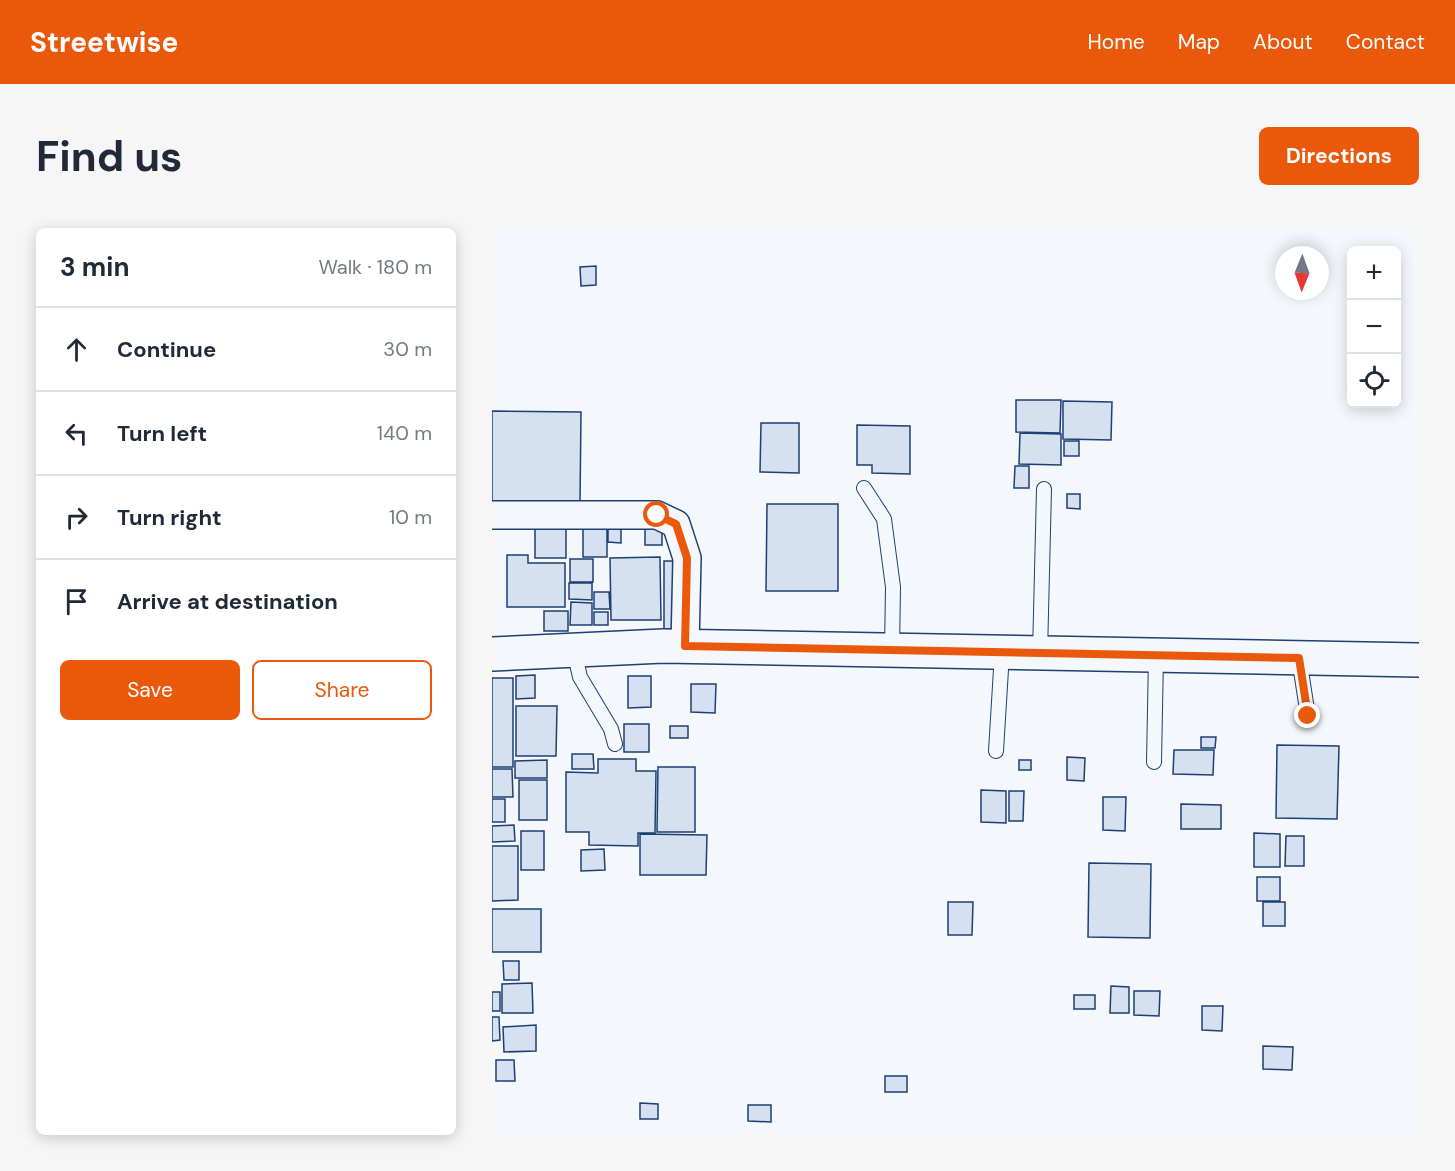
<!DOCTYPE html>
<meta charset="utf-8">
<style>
:root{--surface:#fff;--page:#f6f6f7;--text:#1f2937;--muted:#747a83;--line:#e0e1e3;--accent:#ea580c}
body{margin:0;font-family:"DM Sans",sans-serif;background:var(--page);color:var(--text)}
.controls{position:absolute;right:18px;top:18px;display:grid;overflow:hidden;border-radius:9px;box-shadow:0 3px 15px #0003}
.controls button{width:54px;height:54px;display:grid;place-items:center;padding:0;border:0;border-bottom:2px solid var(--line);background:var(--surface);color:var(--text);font:30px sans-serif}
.compass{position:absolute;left:783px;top:18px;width:54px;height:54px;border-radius:50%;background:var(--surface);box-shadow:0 3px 15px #0003;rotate:181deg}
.stop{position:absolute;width:18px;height:18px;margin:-14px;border:4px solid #ea580c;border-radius:50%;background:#fff}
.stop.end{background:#ea580c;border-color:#fff;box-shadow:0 2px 6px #0008}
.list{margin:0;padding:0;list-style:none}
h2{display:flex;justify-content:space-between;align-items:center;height:78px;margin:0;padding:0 24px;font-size:26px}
h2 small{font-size:20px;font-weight:400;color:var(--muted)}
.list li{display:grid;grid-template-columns:39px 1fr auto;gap:18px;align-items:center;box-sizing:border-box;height:84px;padding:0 24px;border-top:2px solid var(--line)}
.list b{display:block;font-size:22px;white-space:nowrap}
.list em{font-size:20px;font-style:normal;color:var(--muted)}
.actions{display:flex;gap:12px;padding:18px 24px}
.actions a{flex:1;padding:14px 0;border:2px solid var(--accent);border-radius:9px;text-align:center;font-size:21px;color:var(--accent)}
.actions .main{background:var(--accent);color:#fff}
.icon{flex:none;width:33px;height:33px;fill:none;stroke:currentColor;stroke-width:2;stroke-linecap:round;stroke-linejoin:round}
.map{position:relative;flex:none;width:927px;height:907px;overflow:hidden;border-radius:9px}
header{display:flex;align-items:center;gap:36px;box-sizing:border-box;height:84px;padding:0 30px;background:var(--accent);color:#fff}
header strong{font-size:28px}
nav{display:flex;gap:33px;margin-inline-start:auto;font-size:21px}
.intro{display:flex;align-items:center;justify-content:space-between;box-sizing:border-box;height:144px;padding:0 36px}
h1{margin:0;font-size:42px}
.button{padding:15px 27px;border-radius:9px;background:var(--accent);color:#fff;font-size:21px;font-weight:700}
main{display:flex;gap:36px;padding:0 36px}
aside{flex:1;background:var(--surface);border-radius:9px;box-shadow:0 3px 15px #0003}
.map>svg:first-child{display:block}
</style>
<header>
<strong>Streetwise</strong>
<nav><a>Home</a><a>Map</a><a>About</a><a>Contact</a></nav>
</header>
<div class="intro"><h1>Find us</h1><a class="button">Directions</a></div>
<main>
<aside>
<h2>3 min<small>Walk · 180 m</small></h2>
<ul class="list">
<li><svg class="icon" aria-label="ahead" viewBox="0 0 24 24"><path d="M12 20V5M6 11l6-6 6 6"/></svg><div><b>Continue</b></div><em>30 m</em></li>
<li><svg class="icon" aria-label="left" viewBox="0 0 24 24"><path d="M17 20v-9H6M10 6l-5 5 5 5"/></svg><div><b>Turn left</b></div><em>140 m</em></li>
<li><svg class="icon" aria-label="right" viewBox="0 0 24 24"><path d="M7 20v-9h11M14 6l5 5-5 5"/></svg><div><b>Turn right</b></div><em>10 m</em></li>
<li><svg class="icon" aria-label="arrive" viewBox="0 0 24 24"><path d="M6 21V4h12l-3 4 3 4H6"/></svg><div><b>Arrive at destination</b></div></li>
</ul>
<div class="actions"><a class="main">Save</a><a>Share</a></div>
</aside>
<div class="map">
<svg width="927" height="907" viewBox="0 0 927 907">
<rect width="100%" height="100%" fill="#f4f7fb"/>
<!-- building -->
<path fill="#d5e0f0" stroke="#1d3f73" stroke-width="1.5" d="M 104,38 L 104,57 L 89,58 L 88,39 Z
M 524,172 L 569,172 L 568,205 L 524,204 Z
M 571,173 L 620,174 L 619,212 L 571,211 Z
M 0,183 L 89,184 L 88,276 L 0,275 Z
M 269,195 L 307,195 L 307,245 L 268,244 Z
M 365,197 L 418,198 L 418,246 L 380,245 L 380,237 L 365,237 Z
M 528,205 L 569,206 L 569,237 L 527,236 Z
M 572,213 L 587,213 L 587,228 L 572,228 Z
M 523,238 L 537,238 L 537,260 L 522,260 Z
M 575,266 L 588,266 L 588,281 L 575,280 Z
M 275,276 L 346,276 L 346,363 L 274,363 Z
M 153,296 L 170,296 L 170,317 L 153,317 Z
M 43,297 L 74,297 L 74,330 L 43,330 Z
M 91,297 L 115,298 L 115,329 L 91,329 Z
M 116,297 L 129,297 L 129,315 L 116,314 Z
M 15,327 L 36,327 L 36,335 L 73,335 L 73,379 L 15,379 Z
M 168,329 L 169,392 L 119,392 L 118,330 Z
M 78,331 L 101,331 L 101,354 L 78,354 Z
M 172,333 L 190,333 L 190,401 L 172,401 Z
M 77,355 L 100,355 L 100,372 L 77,371 Z
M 102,364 L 117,364 L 118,381 L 102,381 Z
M 79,374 L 100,375 L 100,397 L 78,397 Z
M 52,383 L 76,383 L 76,403 L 52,403 Z
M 102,384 L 116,384 L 116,397 L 102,397 Z
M 43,447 L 43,470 L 24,471 L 24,448 Z
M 136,448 L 159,448 L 159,479 L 136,480 Z
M 0,450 L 21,450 L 21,539 L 0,539 Z
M 199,456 L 224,456 L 223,485 L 199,484 Z
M 24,478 L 65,478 L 64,528 L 24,528 Z
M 132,496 L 157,496 L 157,524 L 132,524 Z
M 178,498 L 196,498 L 196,510 L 178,510 Z
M 709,509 L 724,509 L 723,520 L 709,520 Z
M 785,517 L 847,518 L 845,591 L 784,590 Z
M 682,522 L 722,522 L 721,547 L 681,546 Z
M 80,526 L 101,526 L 102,541 L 80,541 Z
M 575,529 L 593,530 L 592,553 L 575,552 Z
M 106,531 L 144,531 L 144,543 L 164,543 L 163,605 L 146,605 L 146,618 L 97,617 L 97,604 L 74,604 L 74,544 L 106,545 Z
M 55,532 L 55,550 L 23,550 L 23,533 Z
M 527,532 L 539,532 L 539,542 L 527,542 Z
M 166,539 L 203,539 L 203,604 L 165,604 Z
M 0,541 L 20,541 L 21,569 L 0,569 Z
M 27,552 L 55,552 L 55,592 L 27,592 Z
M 489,562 L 514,563 L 514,595 L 489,594 Z
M 517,563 L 532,563 L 531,593 L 517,593 Z
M 611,569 L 634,569 L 633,603 L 611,602 Z
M 0,571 L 13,571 L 13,594 L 0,594 Z
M 689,576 L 729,577 L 729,601 L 689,601 Z
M 22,597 L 23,613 L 0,614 L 0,598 Z
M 29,603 L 52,603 L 52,642 L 29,642 Z
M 762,605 L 788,606 L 788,639 L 762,639 Z
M 148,606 L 215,607 L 214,647 L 148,647 Z
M 794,608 L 812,608 L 812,638 L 793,638 Z
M 0,618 L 26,618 L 26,672 L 0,673 Z
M 112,621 L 113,642 L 89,643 L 89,622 Z
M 597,635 L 659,636 L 658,710 L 596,709 Z
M 765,649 L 788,649 L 788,673 L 765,673 Z
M 456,674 L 481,674 L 480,707 L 456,707 Z
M 771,674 L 793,674 L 793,698 L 771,698 Z
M 0,681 L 49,681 L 49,724 L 0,724 Z
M 11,733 L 27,733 L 27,752 L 12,752 Z
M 40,755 L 41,785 L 10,785 L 10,756 Z
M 619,758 L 637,759 L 637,785 L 618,785 Z
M 642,763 L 668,763 L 667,788 L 642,787 Z
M 0,764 L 8,764 L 8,783 L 0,783 Z
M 582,767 L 603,767 L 603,781 L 582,781 Z
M 710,778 L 731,778 L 730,803 L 710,802 Z
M 0,789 L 7,789 L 8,812 L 0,813 Z
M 44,797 L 44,823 L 12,824 L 11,799 Z
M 771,818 L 801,819 L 800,842 L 771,841 Z
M 4,832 L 22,832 L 23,853 L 4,853 Z
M 393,848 L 415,848 L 415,864 L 393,864 Z
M 148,875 L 166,876 L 166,891 L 148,891 Z
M 256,877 L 279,877 L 279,894 L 256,893 Z"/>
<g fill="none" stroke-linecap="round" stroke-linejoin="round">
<!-- service casing -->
<g stroke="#1d3f73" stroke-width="16">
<path id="service" d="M 372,260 L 392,291 L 401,359 L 400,422
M 82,423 L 88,449 L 119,501 L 123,516
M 548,426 L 552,261
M 807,430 L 816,488
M 504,523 L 510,425
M 662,534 L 664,428"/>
</g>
<!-- minor casing -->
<g stroke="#1d3f73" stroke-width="30">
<path id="minor" d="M 0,287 L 165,287 L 184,296 L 195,330 L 193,418"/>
</g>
<!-- tertiary casing -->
<g stroke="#1d3f73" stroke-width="36">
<path id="tertiary" d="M 0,426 L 171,418 L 927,432"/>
</g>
<!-- service -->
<use href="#service" stroke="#f4f7fb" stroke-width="14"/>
<!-- minor -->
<use href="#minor" stroke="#f4f7fb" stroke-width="27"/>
<!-- tertiary -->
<use href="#tertiary" stroke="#f4f7fb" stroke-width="33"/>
</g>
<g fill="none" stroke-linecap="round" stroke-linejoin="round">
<!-- route -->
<path stroke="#ea580c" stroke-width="8" d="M 165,287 L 184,296 L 195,330 L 193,418 L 807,430 L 816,488"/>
</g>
</svg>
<div class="controls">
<button>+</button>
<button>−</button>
<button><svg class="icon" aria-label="locate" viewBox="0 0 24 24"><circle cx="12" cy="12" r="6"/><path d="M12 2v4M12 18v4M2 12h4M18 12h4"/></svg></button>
</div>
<svg class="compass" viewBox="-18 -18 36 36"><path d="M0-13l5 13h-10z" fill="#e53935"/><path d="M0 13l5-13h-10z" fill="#747a83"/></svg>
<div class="stop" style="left:165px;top:287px"></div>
<div class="stop end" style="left:816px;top:488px"></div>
</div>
</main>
